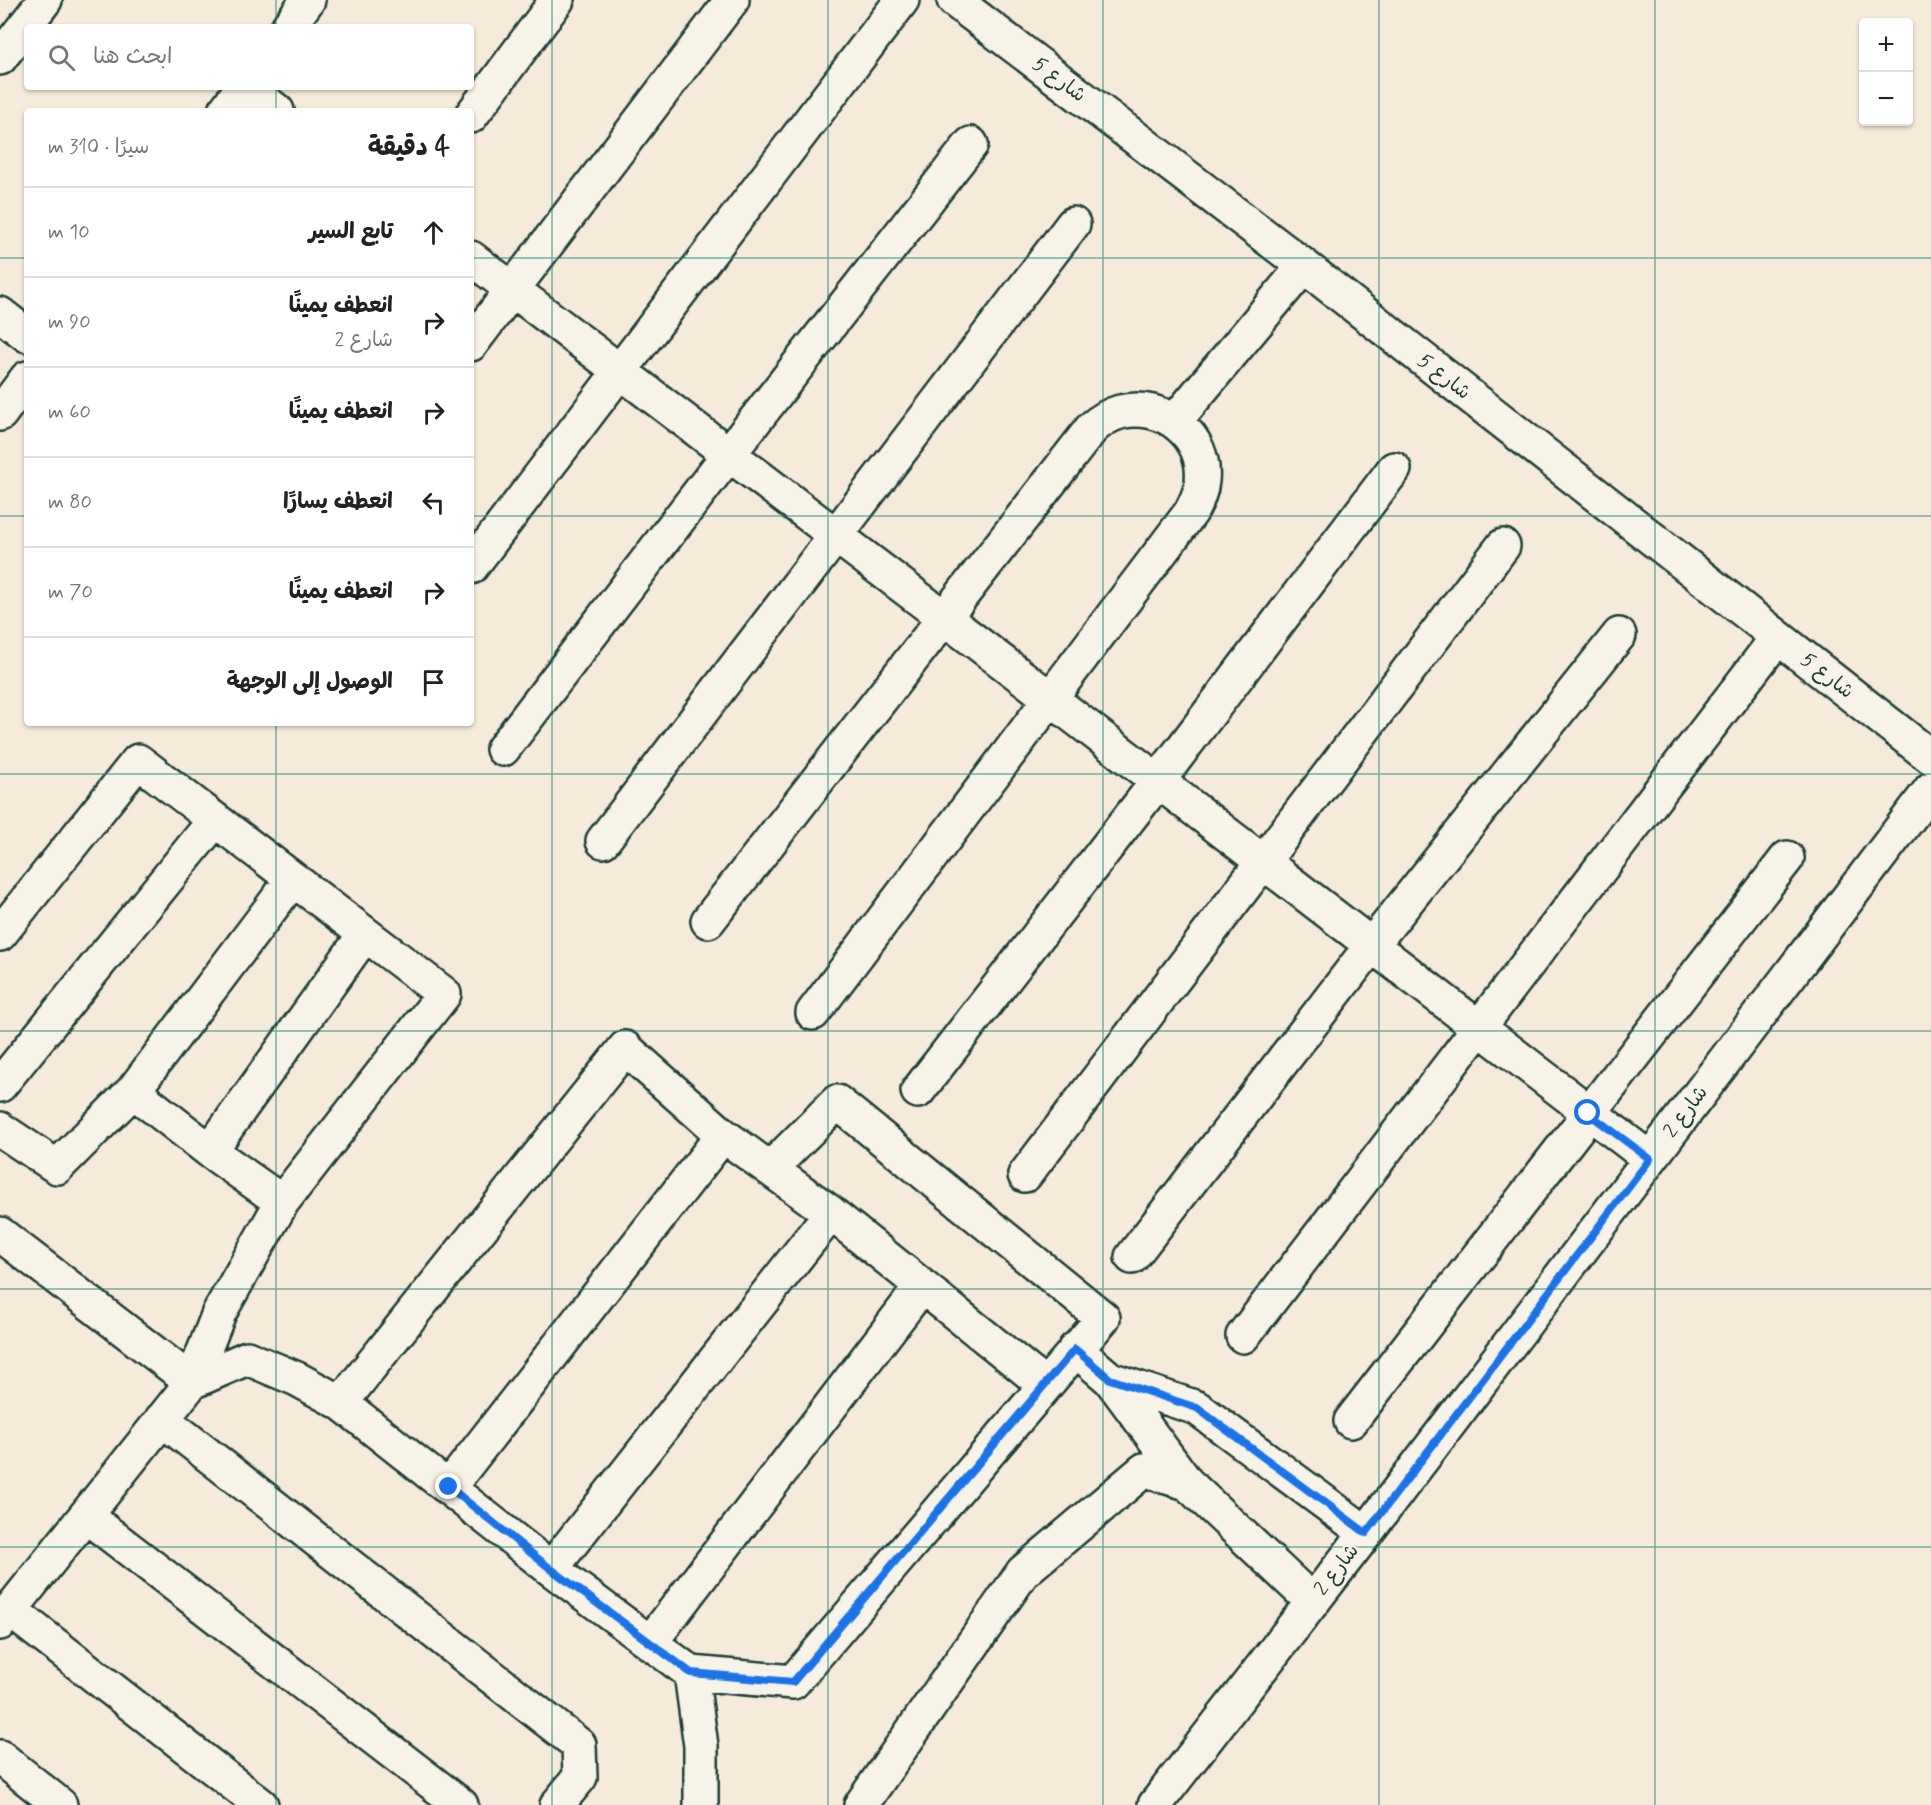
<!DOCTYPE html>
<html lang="ar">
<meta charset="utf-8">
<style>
:root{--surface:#fff;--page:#f6f6f6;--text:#222;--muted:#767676;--line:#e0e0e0}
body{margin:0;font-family:Mynerve,"Playpen Sans Arabic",sans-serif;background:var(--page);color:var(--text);direction:rtl}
.controls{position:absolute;right:18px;top:18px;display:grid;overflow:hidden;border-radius:6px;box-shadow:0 2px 4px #0004}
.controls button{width:54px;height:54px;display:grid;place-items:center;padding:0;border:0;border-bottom:2px solid var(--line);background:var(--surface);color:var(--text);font:30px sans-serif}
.stop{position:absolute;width:18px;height:18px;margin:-14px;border:4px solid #1a73e8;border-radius:50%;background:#fff}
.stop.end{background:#1a73e8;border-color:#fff;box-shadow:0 2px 6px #0008}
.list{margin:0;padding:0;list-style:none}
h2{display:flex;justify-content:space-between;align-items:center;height:78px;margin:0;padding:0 24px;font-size:26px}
h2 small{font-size:20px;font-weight:400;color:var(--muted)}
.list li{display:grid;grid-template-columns:39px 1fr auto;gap:18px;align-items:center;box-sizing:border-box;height:90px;padding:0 24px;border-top:2px solid var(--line)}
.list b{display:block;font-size:22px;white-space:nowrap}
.list p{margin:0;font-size:20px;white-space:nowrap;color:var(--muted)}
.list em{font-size:20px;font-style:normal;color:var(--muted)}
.icon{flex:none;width:33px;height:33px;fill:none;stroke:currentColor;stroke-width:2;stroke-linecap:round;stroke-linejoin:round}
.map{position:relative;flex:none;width:1931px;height:1805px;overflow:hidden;direction:ltr}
.search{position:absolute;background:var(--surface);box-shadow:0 2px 4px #0004;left:24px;top:24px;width:450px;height:66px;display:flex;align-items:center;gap:15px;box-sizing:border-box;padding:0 21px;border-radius:6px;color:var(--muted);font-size:22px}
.panel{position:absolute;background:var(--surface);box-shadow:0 2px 4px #0004;left:24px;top:108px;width:450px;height:618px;border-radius:6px;direction:rtl}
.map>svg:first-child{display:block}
</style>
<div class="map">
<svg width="1931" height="1805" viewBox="0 0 1931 1805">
<rect width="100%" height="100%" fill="#f6ebda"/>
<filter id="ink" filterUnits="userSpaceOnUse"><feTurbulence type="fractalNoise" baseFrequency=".0167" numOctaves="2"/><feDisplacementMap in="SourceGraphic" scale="12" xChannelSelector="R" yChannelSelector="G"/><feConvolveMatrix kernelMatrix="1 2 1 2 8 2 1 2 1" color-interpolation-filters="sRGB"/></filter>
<g filter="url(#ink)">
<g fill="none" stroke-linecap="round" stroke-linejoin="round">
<!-- minor casing -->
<g stroke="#1f3d34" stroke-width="38">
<path id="minor" d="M 954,0 L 1304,266 L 1931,757
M 288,27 L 308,0
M 0,58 L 45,0
M 246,87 L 277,111
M 225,111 L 243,87
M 471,116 L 557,0
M 471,258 L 1051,699 L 1650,1159
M 0,314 L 27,335
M 471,344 L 732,0
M 0,414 L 27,378
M 1175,421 L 1304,266
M 471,567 L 902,0
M 503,749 L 728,455 L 971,144
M 603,841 L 1073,224
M 708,921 L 1092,428 C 1100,421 1109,415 1120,412 C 1163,401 1207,436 1202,481 C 1201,493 1196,502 1191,512 L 813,1013
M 0,934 L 138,761 L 444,994 L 282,1202 L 219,1313 L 192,1382 L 0,1234
M 0,1085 L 215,820
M 133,1091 L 210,1151 L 282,1202
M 918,1091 L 1158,781 L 1394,469
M 0,1129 L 57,1167 L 133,1091 L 293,879
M 210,1151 L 365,934
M 1025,1175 L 1503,546
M 1132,1257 L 1371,946 L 1619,635
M 1243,1336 L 1777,638
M 1075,1349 L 1110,1379 L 1187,1483 L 1313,1602
M 1110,1379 L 1197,1408 L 1366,1533
M 341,1403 L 625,1048 L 723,1135 L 831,1213 L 1045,1385
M 162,1419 L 579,1745 L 580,1777 L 557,1805
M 1351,1421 L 1787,858
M 449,1487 L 723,1135
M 86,1516 L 461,1805
M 551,1569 L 831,1213
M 10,1610 L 261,1805
M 0,1623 L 192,1382 L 247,1358 L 297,1379 L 341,1403 L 551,1569 L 691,1673 L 793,1682 L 1103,1318 L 837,1102 L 770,1169
M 650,1643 L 922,1286
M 691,1673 L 701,1746 L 701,1805
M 0,1757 L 60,1805
M 861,1805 L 1023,1572 L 1144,1470 L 1187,1483
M 1155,1805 L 1366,1533 L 1931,789"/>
</g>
<!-- minor -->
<use href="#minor" stroke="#f7f3e8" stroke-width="33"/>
</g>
</g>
<g fill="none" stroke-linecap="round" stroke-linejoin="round" filter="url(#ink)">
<!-- route -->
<path stroke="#1a73e8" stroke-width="8" d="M 449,1487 L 551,1569 L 691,1673 L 793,1682 L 1075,1349 L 1110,1379 L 1197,1408 L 1366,1533 L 1650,1159 L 1588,1113"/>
</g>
<!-- grid -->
<path fill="none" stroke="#0f766e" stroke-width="1.5" stroke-opacity="0.55" d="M 276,0 L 276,27M 552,0 L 552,1805M 828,0 L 828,1805M 1103,0 L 1103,1805M 1379,0 L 1379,1805M 1655,0 L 1655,1805M 276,87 L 276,111M 0,258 L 27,258M 471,258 L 1931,258M 0,516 L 27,516M 471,516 L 1931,516M 276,723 L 276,1805M 0,774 L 1931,774M 0,1031 L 1931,1031M 0,1289 L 1931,1289M 0,1547 L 1931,1547"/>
<g text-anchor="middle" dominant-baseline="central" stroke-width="5" stroke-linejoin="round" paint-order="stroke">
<!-- street labels -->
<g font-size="20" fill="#1f3d34" stroke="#f7f3e8">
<text transform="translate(1059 80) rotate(37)">شارع 5</text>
<text transform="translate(1444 377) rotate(38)">شارع 5</text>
<text transform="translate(1827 676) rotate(38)">شارع 5</text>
<text transform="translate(1686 1112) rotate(-53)">شارع 2</text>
<text transform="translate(1337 1570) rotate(-52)">شارع 2</text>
</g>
</g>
</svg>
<div class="controls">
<button>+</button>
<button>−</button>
</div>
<div class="stop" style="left:1588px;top:1113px"></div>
<div class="stop end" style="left:449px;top:1487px"></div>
<div class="search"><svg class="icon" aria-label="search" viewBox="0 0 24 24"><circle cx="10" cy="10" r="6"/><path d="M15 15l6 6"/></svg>ابحث هنا</div>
<section class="panel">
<h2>4 دقيقة<small>سيرًا · 310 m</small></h2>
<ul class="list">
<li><svg class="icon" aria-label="ahead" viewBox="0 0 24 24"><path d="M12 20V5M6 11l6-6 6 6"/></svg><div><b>تابع السير</b></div><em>10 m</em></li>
<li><svg class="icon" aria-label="right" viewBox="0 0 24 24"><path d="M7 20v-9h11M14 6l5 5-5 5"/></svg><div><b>انعطف يمينًا</b><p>شارع 2</p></div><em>90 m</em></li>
<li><svg class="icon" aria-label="right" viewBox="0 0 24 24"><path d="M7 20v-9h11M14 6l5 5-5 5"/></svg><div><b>انعطف يمينًا</b></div><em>60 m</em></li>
<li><svg class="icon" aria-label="left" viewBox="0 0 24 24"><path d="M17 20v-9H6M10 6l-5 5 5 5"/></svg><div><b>انعطف يسارًا</b></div><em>80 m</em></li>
<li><svg class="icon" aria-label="right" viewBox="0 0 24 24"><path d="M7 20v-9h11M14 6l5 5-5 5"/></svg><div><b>انعطف يمينًا</b></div><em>70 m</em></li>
<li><svg class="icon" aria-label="arrive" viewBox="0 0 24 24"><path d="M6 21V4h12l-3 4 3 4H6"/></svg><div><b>الوصول إلى الوجهة</b></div></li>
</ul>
</section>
</div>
